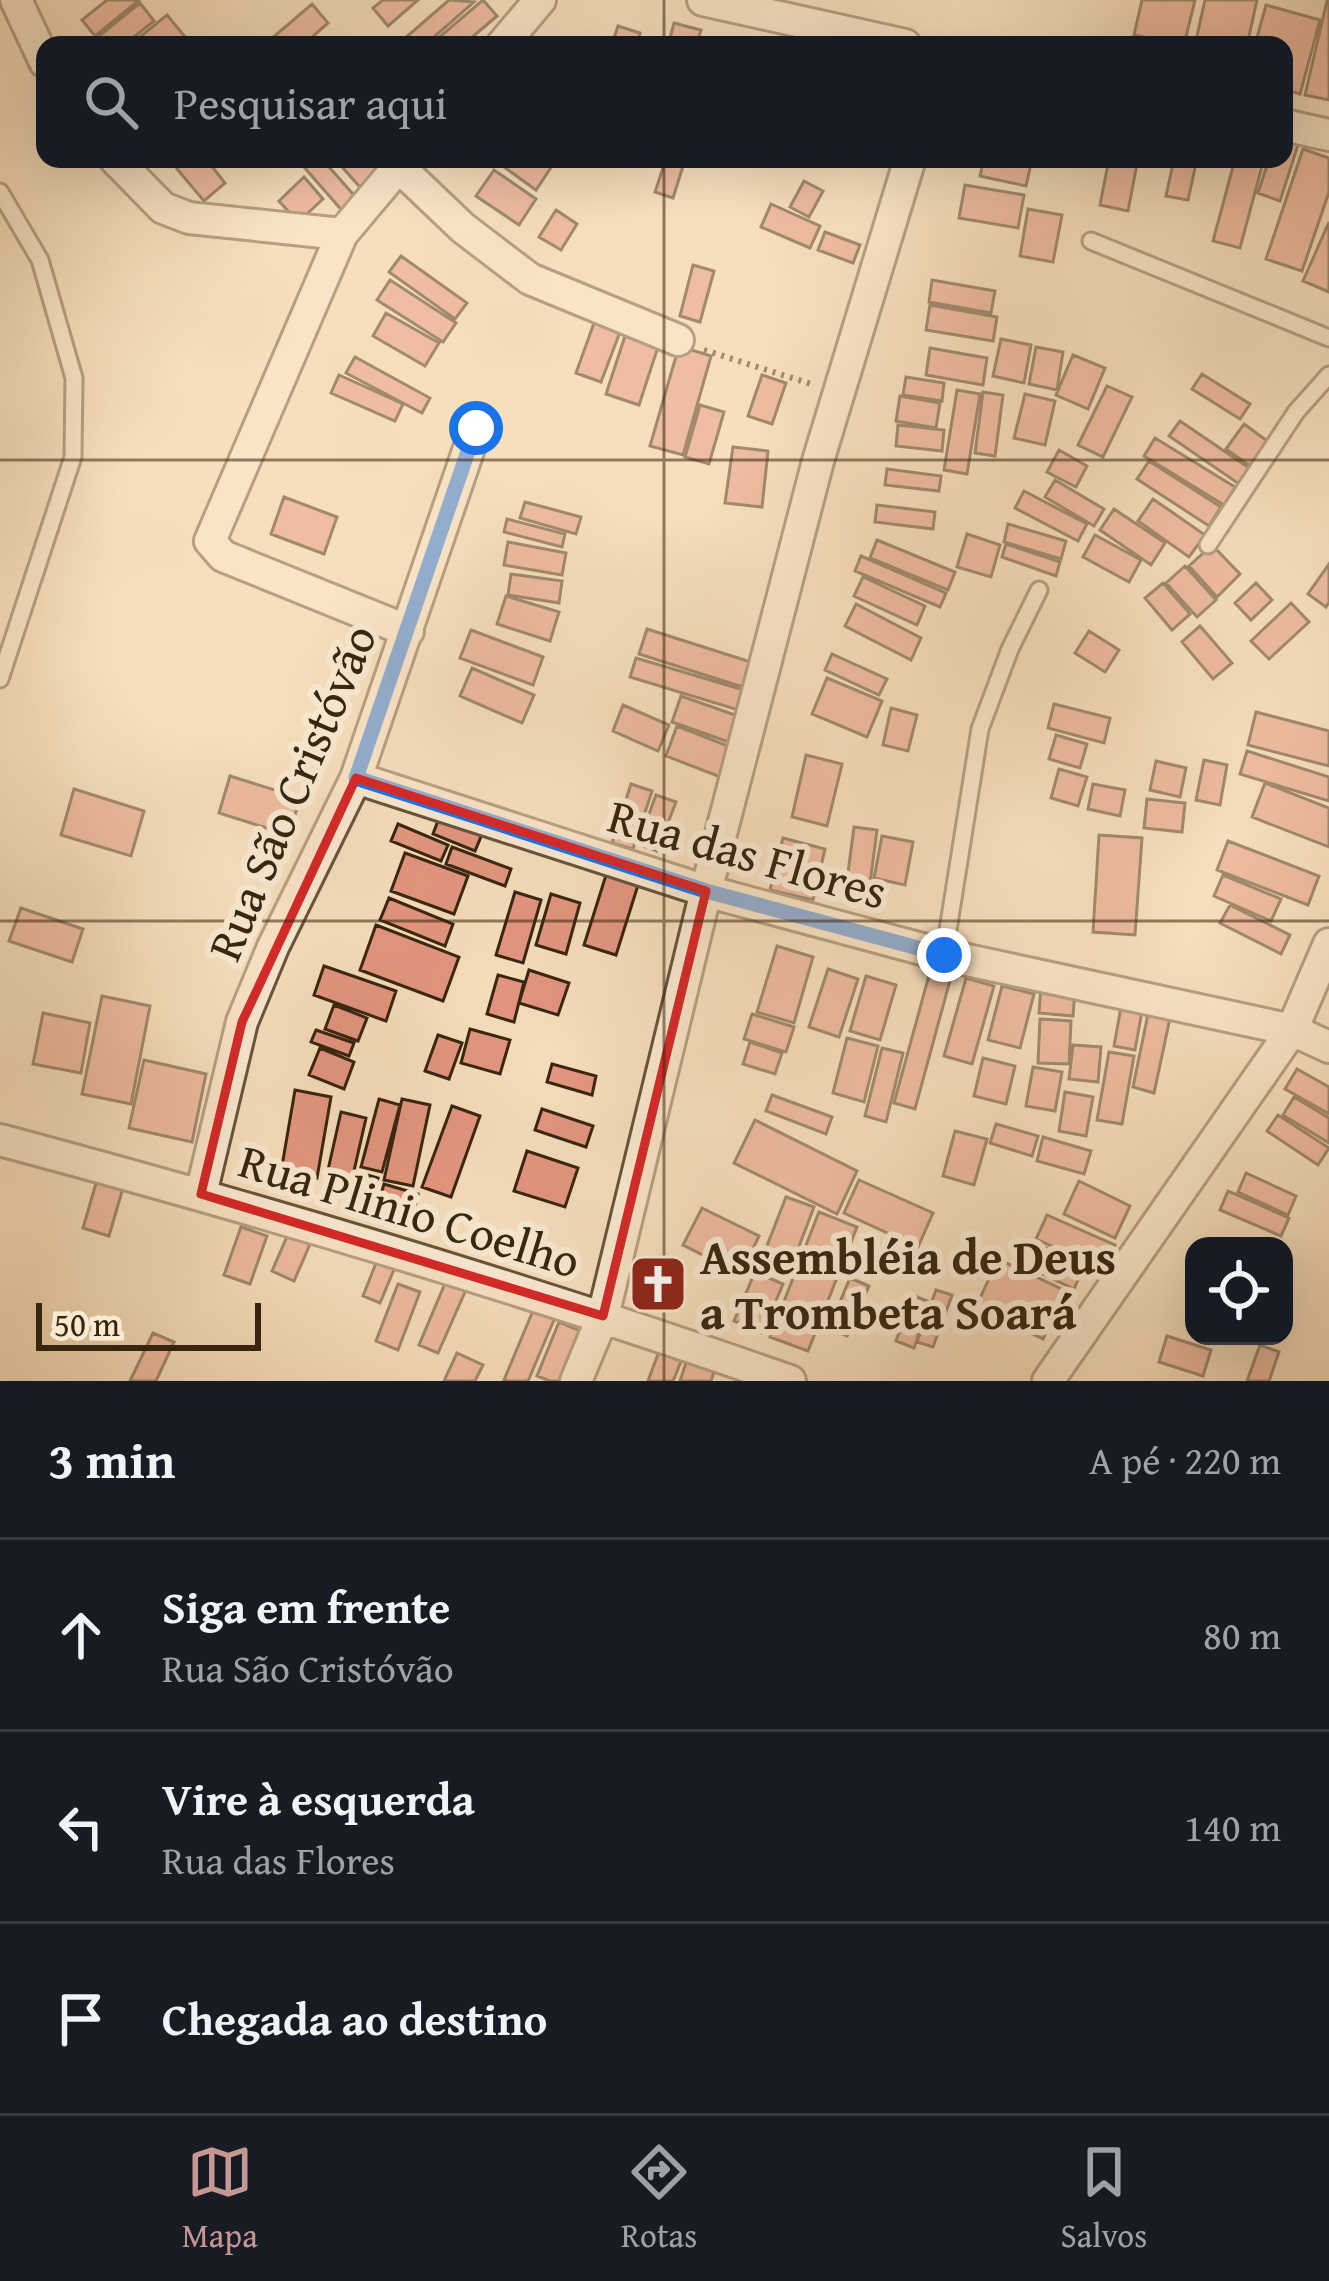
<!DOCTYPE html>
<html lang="pt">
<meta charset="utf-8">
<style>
:root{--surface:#171b24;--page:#20242c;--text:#f1f3f6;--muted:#9ea1a6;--line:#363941;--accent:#c59692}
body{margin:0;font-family:"Gentium Book Plus",serif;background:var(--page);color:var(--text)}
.controls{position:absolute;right:36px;bottom:36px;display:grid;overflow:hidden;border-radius:24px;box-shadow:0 12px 48px #0002}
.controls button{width:108px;height:108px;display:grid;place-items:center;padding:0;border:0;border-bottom:3px solid var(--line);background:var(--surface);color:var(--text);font:60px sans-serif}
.scale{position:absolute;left:36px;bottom:30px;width:225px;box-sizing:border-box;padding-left:12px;border:6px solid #38250e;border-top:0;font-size:33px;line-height:42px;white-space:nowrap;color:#38250e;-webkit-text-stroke:9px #faead3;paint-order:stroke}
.stop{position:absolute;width:36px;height:36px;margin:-27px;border:9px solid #1a73e8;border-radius:50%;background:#fff}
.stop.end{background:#1a73e8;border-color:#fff;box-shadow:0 3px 12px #0008}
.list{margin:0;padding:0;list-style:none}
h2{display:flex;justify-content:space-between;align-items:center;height:156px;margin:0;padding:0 48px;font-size:51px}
h2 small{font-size:39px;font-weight:400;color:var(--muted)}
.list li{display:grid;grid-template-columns:78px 1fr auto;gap:36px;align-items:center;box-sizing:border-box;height:192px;padding:0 48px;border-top:3px solid var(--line)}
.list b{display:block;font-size:45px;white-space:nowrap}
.list p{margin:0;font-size:39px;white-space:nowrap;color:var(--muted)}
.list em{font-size:39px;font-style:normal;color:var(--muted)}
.icon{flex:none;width:66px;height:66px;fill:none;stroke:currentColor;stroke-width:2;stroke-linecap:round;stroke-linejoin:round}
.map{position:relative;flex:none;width:1329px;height:1381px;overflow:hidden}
.search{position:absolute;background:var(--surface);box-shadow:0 12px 48px #0002;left:36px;right:36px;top:36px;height:132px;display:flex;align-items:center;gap:30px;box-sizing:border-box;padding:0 42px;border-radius:24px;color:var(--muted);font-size:45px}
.sheet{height:732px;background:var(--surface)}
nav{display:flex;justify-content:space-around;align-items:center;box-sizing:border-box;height:168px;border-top:3px solid var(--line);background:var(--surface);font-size:33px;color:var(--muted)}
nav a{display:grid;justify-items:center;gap:6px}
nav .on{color:var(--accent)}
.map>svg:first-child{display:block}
</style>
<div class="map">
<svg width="1329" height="1381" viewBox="0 0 1329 1381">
<rect width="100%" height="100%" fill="#f7dfbc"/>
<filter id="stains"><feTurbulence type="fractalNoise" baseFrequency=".00167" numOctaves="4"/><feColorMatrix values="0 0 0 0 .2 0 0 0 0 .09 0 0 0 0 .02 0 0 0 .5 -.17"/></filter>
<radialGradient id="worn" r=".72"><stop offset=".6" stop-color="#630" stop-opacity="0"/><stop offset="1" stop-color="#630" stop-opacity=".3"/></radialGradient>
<!-- building -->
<path fill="#e49680" stroke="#38250e" stroke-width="3" d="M 107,0 L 139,0 L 95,36 L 82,20 Z
M 383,0 L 418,0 L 388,26 L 373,8 Z
M 449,0 L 474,2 L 425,45 L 397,45 Z
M 483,0 L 497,16 L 463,45 L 430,45 Z
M 1142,0 L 1195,0 L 1184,45 L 1134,35 Z
M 1205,0 L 1257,0 L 1247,45 L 1195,45 Z
M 1327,1 L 1329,1 L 1329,100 L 1305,95 Z
M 140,3 L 154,21 L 124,45 L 98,45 L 94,40 Z
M 312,4 L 328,23 L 303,45 L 264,45 Z
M 1266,5 L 1320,20 L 1300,94 L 1284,89 L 1284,45 L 1255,45 Z
M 167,15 L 186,38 L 177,45 L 130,45 Z
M 674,23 L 701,30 L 696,45 L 668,45 Z
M 618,26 L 640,33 L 637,45 L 612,45 Z
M 1284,140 L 1298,145 L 1280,201 L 1258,193 L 1269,159 L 1284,159 Z
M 1303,149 L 1329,158 L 1329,192 L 1302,271 L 1266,259 Z
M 188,159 L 206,159 L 225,183 L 204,201 L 177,169 Z
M 297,159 L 322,159 L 360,202 L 346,215 Z
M 335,159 L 381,159 L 392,172 L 366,194 Z
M 493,159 L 548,159 L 554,163 L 536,190 Z
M 666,159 L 684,163 L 673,198 L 655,192 Z
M 984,159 L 1032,159 L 1026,186 L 980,176 Z
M 1109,159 L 1138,159 L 1128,211 L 1100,205 Z
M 1174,159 L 1197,159 L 1188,200 L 1166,196 Z
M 1235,159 L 1264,159 L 1240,248 L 1213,241 Z
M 494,170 L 536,199 L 519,225 L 476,196 Z
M 304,177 L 323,199 L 298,222 L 279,201 Z
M 804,181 L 823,191 L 809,217 L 790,207 Z
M 965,185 L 1024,195 L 1018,228 L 959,218 Z
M 771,204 L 820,226 L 810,248 L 761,227 Z
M 1028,209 L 1062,215 L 1053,262 L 1020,256 Z
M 556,210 L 577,224 L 561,250 L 539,237 Z
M 1329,222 L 1329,292 L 1303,281 Z
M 825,232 L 860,245 L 853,263 L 818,250 Z
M 401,256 L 467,303 L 455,319 L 389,272 Z
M 693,265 L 714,271 L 700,322 L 680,316 Z
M 390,280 L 456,323 L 443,342 L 377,300 Z
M 932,280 L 995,291 L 991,313 L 929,302 Z
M 930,305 L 997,317 L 993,341 L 926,330 Z
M 386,313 L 439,343 L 425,366 L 373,336 Z
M 594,323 L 620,332 L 601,382 L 576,373 Z
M 625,336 L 658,347 L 639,405 L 606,394 Z
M 1001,339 L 1031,345 L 1024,383 L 993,376 Z
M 679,346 L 711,356 L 683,455 L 650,446 Z
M 1036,347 L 1063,352 L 1057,390 L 1029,384 Z
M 930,348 L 987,358 L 983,385 L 926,375 Z
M 1073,355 L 1105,368 L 1088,409 L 1056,395 Z
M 355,357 L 430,398 L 422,413 L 346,373 Z
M 1202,374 L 1250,404 L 1240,419 L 1192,389 Z
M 339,375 L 403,404 L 395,421 L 331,393 Z
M 762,375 L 786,383 L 772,424 L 748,416 Z
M 906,377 L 944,383 L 942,401 L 903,395 Z
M 1107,386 L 1132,397 L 1103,457 L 1078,445 Z
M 957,390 L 980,394 L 967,474 L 944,470 Z
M 983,392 L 1003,395 L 995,456 L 975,453 Z
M 1025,394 L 1055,401 L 1045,445 L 1014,438 Z
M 900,396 L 940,403 L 936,428 L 896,421 Z
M 700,405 L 724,412 L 709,464 L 685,457 Z
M 1180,421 L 1252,470 L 1242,486 L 1169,436 Z
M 1244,424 L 1270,443 L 1253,468 L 1226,449 Z
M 898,425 L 944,430 L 942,451 L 896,446 Z
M 1155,438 L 1235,487 L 1224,505 L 1144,456 Z
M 733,447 L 768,451 L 762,507 L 725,503 Z
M 1059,450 L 1087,466 L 1076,487 L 1047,472 Z
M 1149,461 L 1221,507 L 1209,526 L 1137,479 Z
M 887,469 L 941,476 L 939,491 L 885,485 Z
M 1055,480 L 1104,509 L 1094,526 L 1045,497 Z
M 1024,491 L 1087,524 L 1078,541 L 1015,508 Z
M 284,497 L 337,517 L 324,554 L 271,534 Z
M 1153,499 L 1205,535 L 1189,557 L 1138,521 Z
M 525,502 L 581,517 L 576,534 L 520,518 Z
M 877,505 L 935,512 L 933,529 L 875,522 Z
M 1114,509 L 1165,543 L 1151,565 L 1100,530 Z
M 507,519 L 565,534 L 562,547 L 504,532 Z
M 1008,524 L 1066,541 L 1061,559 L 1004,542 Z
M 967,534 L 1000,545 L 991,577 L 957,567 Z
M 1095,535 L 1141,560 L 1129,582 L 1083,557 Z
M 877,540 L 955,572 L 948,590 L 870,558 Z
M 508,542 L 566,553 L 562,575 L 504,565 Z
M 1006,544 L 1060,562 L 1056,576 L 1002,557 Z
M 1212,545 L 1240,574 L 1217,597 L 1189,566 Z
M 861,556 L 946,593 L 940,607 L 855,571 Z
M 1329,564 L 1329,602 L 1326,607 L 1308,594 Z
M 1185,566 L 1216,600 L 1197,617 L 1166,583 Z
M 511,574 L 562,581 L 559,603 L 508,595 Z
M 863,577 L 925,606 L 917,625 L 854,596 Z
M 1163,583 L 1190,614 L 1172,630 L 1145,598 Z
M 1256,583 L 1272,600 L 1251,620 L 1235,603 Z
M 506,596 L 559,612 L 550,641 L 497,624 Z
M 1291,603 L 1309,622 L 1269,659 L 1251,641 Z
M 856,604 L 921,638 L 911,660 L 845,626 Z
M 1200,626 L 1232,663 L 1213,679 L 1182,642 Z
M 647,629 L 757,664 L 749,689 L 639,654 Z
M 471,630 L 543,657 L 533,685 L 460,658 Z
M 1089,631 L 1119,650 L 1105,672 L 1075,653 Z
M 832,654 L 887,679 L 879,695 L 825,670 Z
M 636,658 L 754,693 L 748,713 L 630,677 Z
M 472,668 L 534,695 L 522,723 L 460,696 Z
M 827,678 L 882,701 L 867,737 L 812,714 Z
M 681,696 L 749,720 L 740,746 L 672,722 Z
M 1054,704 L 1110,718 L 1104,743 L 1048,728 Z
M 623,705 L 669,725 L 658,751 L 613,731 Z
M 891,708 L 917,715 L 908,751 L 883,745 Z
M 1256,712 L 1329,731 L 1329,766 L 1248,745 Z
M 677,726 L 743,752 L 731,781 L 666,756 Z
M 1056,735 L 1087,744 L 1080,768 L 1049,759 Z
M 1247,751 L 1329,777 L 1329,801 L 1240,774 Z
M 806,755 L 842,764 L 827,826 L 792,817 Z
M 1204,760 L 1227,765 L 1220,805 L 1196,800 Z
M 1156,761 L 1186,768 L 1180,797 L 1150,790 Z
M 1059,769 L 1087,777 L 1078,806 L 1051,798 Z
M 230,776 L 300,798 L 289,835 L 219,813 Z
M 1265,783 L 1329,808 L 1329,847 L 1252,817 Z
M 631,784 L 652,791 L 633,849 L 612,843 Z
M 1093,784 L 1125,790 L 1120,816 L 1088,809 Z
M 74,789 L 144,811 L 131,856 L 61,835 Z
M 656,795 L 676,802 L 657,851 L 638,844 Z
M 1147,799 L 1185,803 L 1182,832 L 1144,828 Z
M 442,810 L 485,827 L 475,851 L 433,834 Z
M 398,824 L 448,845 L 441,861 L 391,841 Z
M 854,827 L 877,830 L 869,891 L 846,888 Z
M 1099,835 L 1142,838 L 1135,935 L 1093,932 Z
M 882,836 L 913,842 L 905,885 L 874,878 Z
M 783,838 L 825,849 L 813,900 L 770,890 Z
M 1228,841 L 1319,876 L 1308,905 L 1217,870 Z
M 452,847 L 511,869 L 505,886 L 446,864 Z
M 405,853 L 468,876 L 454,914 L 391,891 Z
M 607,872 L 639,882 L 616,955 L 584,945 Z
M 1223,875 L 1281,899 L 1271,921 L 1214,896 Z
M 515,892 L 541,900 L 523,963 L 496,955 Z
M 551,894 L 580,903 L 566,954 L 536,945 Z
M 389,898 L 453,924 L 445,946 L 380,920 Z
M 1230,905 L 1290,935 L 1281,954 L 1220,923 Z
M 21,908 L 83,929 L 72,962 L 9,941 Z
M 376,925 L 459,957 L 443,1001 L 360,970 Z
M 777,946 L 813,957 L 794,1023 L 757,1012 Z
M 324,966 L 396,991 L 386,1021 L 314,995 Z
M 931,968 L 952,973 L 915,1109 L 894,1103 Z
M 828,969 L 858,979 L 839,1037 L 809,1027 Z
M 529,970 L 569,983 L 558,1015 L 519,1003 Z
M 498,975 L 524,982 L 514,1022 L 487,1014 Z
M 866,976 L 896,985 L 880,1040 L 850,1031 Z
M 966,978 L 994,986 L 972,1064 L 944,1056 Z
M 1002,986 L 1034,994 L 1020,1048 L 988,1040 Z
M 1041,986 L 1075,989 L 1073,1016 L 1039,1013 Z
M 102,996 L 150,1006 L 131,1104 L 82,1094 Z
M 334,1005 L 367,1018 L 358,1041 L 325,1029 Z
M 1121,1007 L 1142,1011 L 1135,1050 L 1114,1046 Z
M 43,1013 L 90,1023 L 81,1073 L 33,1064 Z
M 752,1014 L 794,1027 L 786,1052 L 744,1039 Z
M 1148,1014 L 1170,1018 L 1154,1093 L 1133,1087 Z
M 1040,1019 L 1071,1021 L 1069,1064 L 1038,1063 Z
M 470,1029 L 510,1040 L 500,1074 L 461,1063 Z
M 316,1030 L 354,1043 L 349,1056 L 311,1042 Z
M 438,1035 L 462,1043 L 449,1079 L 425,1071 Z
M 847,1038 L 878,1046 L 864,1102 L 833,1093 Z
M 750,1042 L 782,1053 L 775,1074 L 743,1064 Z
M 1073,1045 L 1101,1047 L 1098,1082 L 1069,1079 Z
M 320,1048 L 354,1062 L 344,1089 L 309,1075 Z
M 882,1048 L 903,1053 L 886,1122 L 865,1116 Z
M 1109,1052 L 1134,1056 L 1122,1124 L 1097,1120 Z
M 983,1058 L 1015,1066 L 1006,1104 L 974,1096 Z
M 144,1060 L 206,1074 L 192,1142 L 129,1128 Z
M 552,1064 L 596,1076 L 592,1095 L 547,1082 Z
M 1033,1067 L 1062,1072 L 1055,1111 L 1026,1106 Z
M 1297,1069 L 1329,1087 L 1329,1114 L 1285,1089 Z
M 295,1090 L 331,1097 L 317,1178 L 281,1172 Z
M 1065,1092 L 1093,1097 L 1086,1136 L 1059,1131 Z
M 772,1095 L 832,1117 L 826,1134 L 766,1111 Z
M 1294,1097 L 1329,1118 L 1329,1143 L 1283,1115 Z
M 379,1099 L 400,1105 L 382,1172 L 361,1167 Z
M 402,1099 L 430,1105 L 413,1186 L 384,1180 Z
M 452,1106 L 480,1116 L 451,1197 L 422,1187 Z
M 542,1109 L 593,1126 L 586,1147 L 535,1130 Z
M 341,1112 L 366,1118 L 351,1184 L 326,1179 Z
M 1278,1115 L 1329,1148 L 1318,1165 L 1267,1131 Z
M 755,1120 L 857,1171 L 837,1214 L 734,1163 Z
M 996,1124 L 1038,1136 L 1032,1156 L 990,1143 Z
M 955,1131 L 987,1139 L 974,1185 L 943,1176 Z
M 1043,1137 L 1091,1151 L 1084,1174 L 1037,1161 Z
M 527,1151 L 578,1168 L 565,1207 L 514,1191 Z
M 357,1172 L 378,1178 L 371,1206 L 350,1200 Z
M 99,1173 L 125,1181 L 109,1236 L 83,1228 Z
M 1246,1173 L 1296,1196 L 1288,1215 L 1238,1192 Z
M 859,1180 L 933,1213 L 918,1247 L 844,1213 Z
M 1079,1181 L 1130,1206 L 1115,1238 L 1064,1214 Z
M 384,1184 L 418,1194 L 412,1218 L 377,1208 Z
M 1228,1191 L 1289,1218 L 1281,1236 L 1220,1210 Z
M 786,1197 L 814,1207 L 793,1262 L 765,1251 Z
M 702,1208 L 759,1236 L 741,1274 L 683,1245 Z
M 819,1212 L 857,1227 L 808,1351 L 770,1337 Z
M 1047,1215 L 1115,1245 L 1104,1270 L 1036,1239 Z
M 292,1225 L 314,1235 L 294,1281 L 272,1271 Z
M 241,1227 L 267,1236 L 250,1284 L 224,1275 Z
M 1027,1239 L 1084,1266 L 1074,1289 L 1017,1262 Z
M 380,1253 L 398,1260 L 380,1303 L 363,1296 Z
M 998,1259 L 1066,1291 L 1043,1339 L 976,1307 Z
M 755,1272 L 783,1284 L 762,1333 L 734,1321 Z
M 449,1274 L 469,1283 L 438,1353 L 419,1345 Z
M 850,1278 L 869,1286 L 847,1336 L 829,1328 Z
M 398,1284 L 420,1292 L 398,1350 L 376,1341 Z
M 936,1290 L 952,1295 L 933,1347 L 917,1342 Z
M 912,1295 L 930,1302 L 914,1348 L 896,1341 Z
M 535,1306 L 556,1315 L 528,1381 L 508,1381 L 504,1380 Z
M 559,1322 L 590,1335 L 571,1381 L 550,1381 L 537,1376 Z
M 153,1333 L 174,1342 L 156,1381 L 130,1381 Z
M 1167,1336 L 1211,1350 L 1203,1376 L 1159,1362 Z
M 1260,1345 L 1279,1352 L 1269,1381 L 1247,1381 Z
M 661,1346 L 684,1354 L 673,1381 L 648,1381 Z
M 457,1353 L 483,1365 L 475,1381 L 444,1381 Z
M 688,1357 L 716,1366 L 711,1381 L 680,1381 Z"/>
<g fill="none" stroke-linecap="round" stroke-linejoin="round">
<!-- service casing -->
<g stroke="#68543a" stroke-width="21">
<path id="service" d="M 0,192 L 40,260 L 74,378 L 73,457 L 0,679
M 1091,241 L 1329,338
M 1208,545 L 1296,412 L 1329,375
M 944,955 L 980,729 L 1010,649 L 1039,590"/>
</g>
<!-- minor casing -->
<g stroke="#68543a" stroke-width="36">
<path id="minor" d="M 16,0 L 45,62
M 703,0 L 905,45
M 502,45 L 540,0
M 1284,125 L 1329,135
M 115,159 L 163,208 L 189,218 L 342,234
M 405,159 L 342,234 L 210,541 L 223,556 L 408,631
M 399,167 L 463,228 L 530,279 L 678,340
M 356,778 L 706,891 L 944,955 L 1292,1030 L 1329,1047
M 0,1140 C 266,1211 530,1290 790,1381
M 201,1194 L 242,1022 L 273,947 L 356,778 L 476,428
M 576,1381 L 603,1316 L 706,891 L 818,461 L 910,159
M 1048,1381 L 1292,1030 L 1329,944"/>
</g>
<!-- path -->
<path stroke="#38250e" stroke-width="6" stroke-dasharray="3 6" stroke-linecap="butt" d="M 704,350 L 811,384"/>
<!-- service -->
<use href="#service" stroke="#faead3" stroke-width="15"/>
<!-- minor -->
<use href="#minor" stroke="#faead3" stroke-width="30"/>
</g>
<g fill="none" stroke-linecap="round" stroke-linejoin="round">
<!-- route -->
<path stroke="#1a73e8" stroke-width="15" d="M 476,428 L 356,778 L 706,891 L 944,955"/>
</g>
<!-- marked area -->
<path d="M0 0H1329V1381H0ZM 356,778 L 706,891 L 603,1316 L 201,1194 L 242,1022 Z" fill="#f7dfbc" fill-opacity=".55" fill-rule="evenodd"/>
<path fill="none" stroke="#d62828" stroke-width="9" stroke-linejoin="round" d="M 356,778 L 706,891 L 603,1316 L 201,1194 L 242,1022 Z"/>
<!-- grid -->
<path fill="none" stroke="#38250e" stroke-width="3" stroke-opacity="0.55" d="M 664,0 L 664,45M 664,159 L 664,1381M 0,460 L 1329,460M 0,921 L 1329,921"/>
<!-- icons -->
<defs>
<g id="church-square" transform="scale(3)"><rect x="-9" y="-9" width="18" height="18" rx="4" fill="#8f2418" stroke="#faead3"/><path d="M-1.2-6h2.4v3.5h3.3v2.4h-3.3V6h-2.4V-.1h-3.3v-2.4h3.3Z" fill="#fff"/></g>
</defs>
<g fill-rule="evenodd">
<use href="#church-square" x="658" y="1284"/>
</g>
<g text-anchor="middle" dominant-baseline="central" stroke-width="12" stroke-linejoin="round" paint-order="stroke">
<!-- street labels -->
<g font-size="48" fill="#38250e" stroke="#faead3">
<text transform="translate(291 792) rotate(-67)">Rua São Cristóvão</text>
<text transform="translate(748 853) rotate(16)">Rua das Flores</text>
<text transform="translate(410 1210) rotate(17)">Rua Plinio Coelho</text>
</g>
<!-- poi labels -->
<g font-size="48" font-weight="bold" fill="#38250e" stroke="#faead3" text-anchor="start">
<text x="700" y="1256">Assembléia de Deus<tspan x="700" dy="55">a Trombeta Soará</tspan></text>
</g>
</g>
<rect width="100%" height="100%" filter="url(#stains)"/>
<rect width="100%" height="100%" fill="url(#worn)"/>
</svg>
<div class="controls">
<button><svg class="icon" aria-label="locate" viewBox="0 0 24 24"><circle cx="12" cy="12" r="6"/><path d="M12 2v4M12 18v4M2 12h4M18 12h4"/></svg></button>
</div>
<div class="scale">50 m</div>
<div class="stop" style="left:476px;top:428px"></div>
<div class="stop end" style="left:944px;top:955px"></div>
<div class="search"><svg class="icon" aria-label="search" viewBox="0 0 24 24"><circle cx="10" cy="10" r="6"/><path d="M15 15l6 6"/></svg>Pesquisar aqui</div>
</div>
<section class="sheet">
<h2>3 min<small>A pé · 220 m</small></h2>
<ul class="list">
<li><svg class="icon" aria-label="ahead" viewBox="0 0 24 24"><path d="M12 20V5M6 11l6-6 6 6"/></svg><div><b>Siga em frente</b><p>Rua São Cristóvão</p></div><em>80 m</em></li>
<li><svg class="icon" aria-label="left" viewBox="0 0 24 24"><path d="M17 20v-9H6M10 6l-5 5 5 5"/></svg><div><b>Vire à esquerda</b><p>Rua das Flores</p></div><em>140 m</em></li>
<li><svg class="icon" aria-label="arrive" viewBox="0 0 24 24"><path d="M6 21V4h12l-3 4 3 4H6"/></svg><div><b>Chegada ao destino</b></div></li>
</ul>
</section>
<nav>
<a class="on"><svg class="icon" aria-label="map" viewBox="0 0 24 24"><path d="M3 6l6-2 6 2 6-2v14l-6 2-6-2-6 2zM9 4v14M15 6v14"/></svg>Mapa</a>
<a><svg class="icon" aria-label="directions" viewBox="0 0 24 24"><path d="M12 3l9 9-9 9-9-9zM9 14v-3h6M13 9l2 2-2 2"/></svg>Rotas</a>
<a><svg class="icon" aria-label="saved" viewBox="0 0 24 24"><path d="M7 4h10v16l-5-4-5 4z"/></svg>Salvos</a>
</nav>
